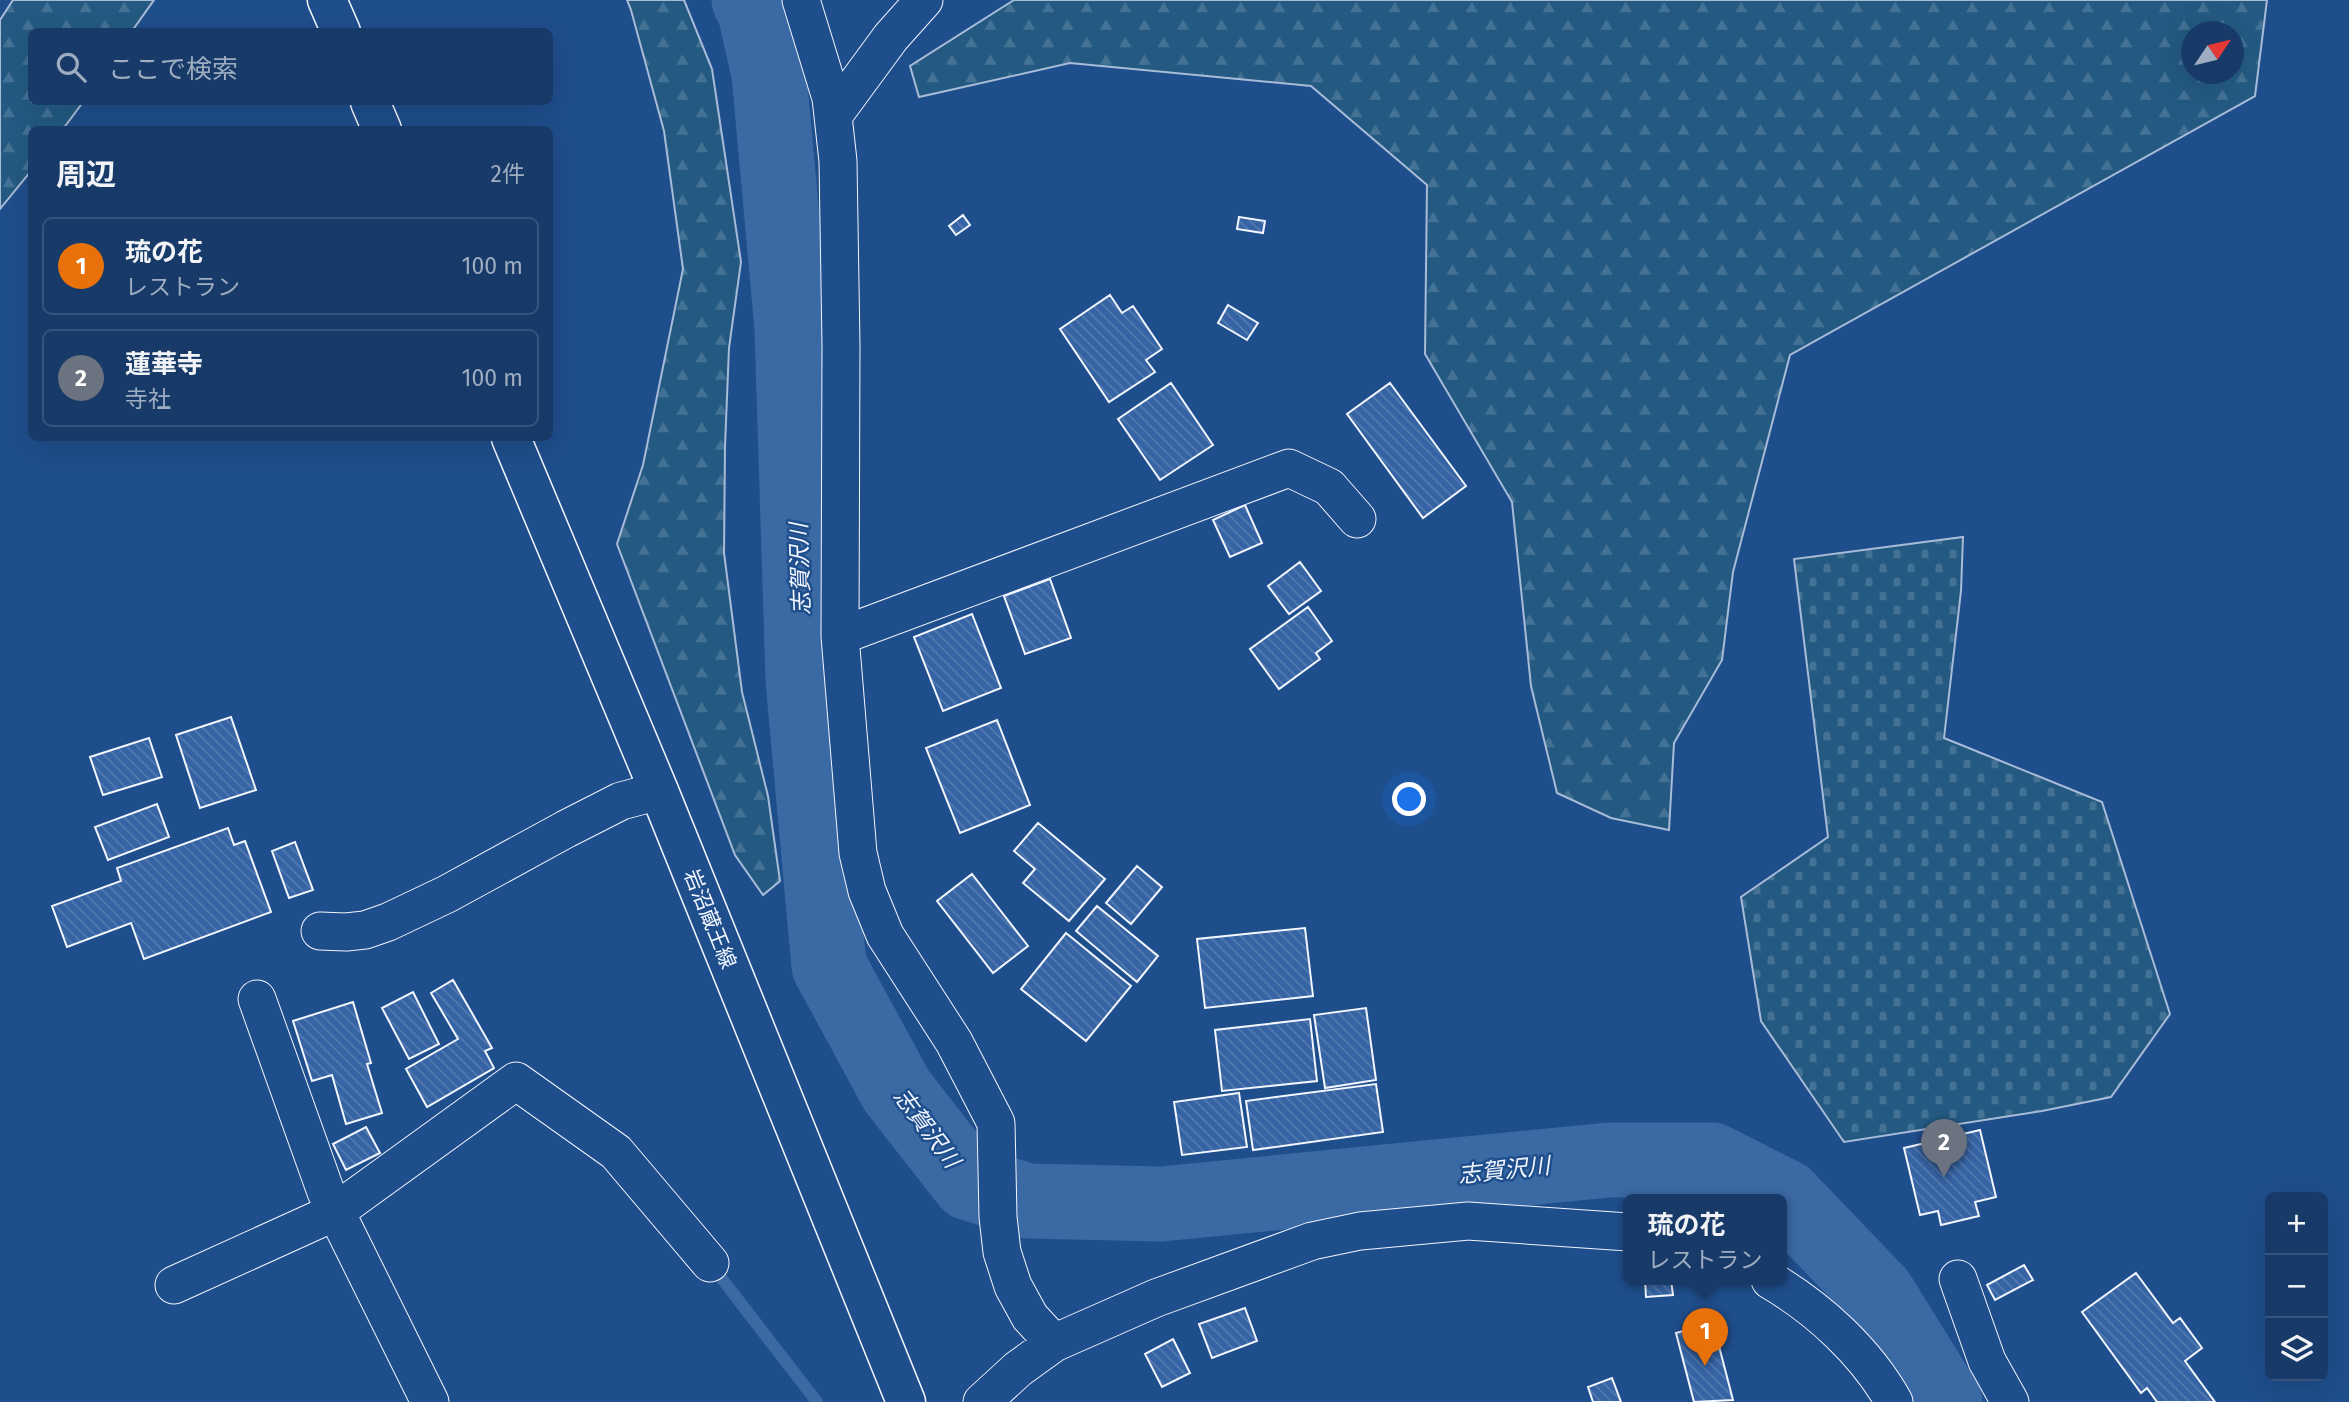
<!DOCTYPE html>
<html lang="ja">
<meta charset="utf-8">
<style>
:root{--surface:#173a69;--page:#20416f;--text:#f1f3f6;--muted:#9eadc0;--line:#36547d;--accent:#ffb74d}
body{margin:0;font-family:"Fira Sans","Noto Sans JP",sans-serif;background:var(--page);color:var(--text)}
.controls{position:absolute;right:21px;bottom:21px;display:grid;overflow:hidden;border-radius:10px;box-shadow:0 7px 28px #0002}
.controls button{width:63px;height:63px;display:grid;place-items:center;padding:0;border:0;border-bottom:2px solid var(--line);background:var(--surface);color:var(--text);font:35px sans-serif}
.compass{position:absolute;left:2181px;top:21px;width:63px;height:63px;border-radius:50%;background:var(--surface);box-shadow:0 7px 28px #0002;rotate:55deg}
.you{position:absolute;left:1410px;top:800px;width:24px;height:24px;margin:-18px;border:5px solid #fff;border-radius:50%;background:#1a73e8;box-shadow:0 0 0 10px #1a73e833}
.badge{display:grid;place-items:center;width:46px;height:46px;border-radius:50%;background:var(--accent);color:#fff;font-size:23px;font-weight:700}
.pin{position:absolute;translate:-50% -58px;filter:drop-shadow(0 2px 4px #0008)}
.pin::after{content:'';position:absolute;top:37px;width:24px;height:21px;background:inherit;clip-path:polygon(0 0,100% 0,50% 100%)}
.popup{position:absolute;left:1623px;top:1194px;width:164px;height:91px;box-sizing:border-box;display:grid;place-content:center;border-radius:10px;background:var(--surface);filter:drop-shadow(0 2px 5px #0005);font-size:23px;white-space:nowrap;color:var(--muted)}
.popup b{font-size:26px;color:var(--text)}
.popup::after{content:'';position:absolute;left:50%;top:100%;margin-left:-14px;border:14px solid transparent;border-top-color:var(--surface)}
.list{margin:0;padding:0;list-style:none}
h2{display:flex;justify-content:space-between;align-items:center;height:91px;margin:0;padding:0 28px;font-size:30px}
h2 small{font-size:23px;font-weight:400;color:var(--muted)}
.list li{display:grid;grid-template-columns:46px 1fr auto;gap:21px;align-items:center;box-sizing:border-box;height:98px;margin:0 14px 14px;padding:0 14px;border:2px solid var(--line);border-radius:10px}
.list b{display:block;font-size:26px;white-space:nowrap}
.list p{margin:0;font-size:23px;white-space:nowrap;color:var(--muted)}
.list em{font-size:23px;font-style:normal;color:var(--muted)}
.icon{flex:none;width:38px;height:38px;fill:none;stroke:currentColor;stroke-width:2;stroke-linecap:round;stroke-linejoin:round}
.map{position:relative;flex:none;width:2349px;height:1402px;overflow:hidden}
.search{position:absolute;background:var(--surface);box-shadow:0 7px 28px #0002;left:28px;top:28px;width:525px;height:77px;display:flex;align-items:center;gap:18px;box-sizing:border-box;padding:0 24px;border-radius:10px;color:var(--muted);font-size:26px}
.panel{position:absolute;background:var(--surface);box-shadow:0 7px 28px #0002;left:28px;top:126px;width:525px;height:315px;border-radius:10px}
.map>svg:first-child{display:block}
</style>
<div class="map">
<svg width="2349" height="1402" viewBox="0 0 2349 1402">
<defs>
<pattern id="forest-firs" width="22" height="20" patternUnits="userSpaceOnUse" patternTransform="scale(1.75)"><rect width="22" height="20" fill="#245a82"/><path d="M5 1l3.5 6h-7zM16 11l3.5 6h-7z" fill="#447295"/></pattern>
<pattern id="cemetery-stones" width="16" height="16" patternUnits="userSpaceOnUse" patternTransform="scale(1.75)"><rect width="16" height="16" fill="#245a82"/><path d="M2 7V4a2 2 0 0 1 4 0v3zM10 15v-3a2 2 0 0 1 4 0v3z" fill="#447295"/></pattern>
<pattern id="building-back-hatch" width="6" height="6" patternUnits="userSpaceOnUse" patternTransform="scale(1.75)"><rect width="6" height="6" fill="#3563a3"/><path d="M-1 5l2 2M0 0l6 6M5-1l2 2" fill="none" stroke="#537ab1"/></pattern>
</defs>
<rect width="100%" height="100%" fill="#1f4e8c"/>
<!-- forest -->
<path fill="url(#forest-firs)" stroke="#a8bbd7" stroke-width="2" fill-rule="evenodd" d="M 13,0 L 154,0 L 132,31 L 32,32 L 32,102 L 83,102 L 63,129 L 32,130 L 31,171 L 0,209 L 0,20 Z
M 627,0 L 684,0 L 712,69 L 741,262 L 729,348 L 725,446 L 724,553 L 742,692 L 768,796 L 780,881 L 763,895 L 735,855 L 617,544 L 643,465 L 683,269 L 664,131 L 631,10 Z
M 1014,0 L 2267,0 L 2255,96 L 1790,355 L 1733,572 L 1722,660 L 1674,743 L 1669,830 L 1611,818 L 1557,793 L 1531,686 L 1512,502 L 1425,354 L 1427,185 L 1311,86 L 1070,63 L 919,97 L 910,66 ZM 2192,32 L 2234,32 L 2234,74 L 2192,74 Z"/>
<!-- cemetery -->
<path fill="url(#cemetery-stones)" stroke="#a8bbd7" stroke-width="2" d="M 1963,537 L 1961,591 L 1944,738 L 2102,802 L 2170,1014 L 2111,1097 L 2042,1111 L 1844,1142 L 1761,1021 L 1741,897 L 1828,837 L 1794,559 Z"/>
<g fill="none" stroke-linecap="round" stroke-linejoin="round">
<!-- stream -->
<path stroke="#3b69a3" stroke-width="12" d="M 712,1266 L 817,1402"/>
<!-- river -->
<path stroke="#3b69a3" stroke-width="75" d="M 749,0 L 755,12 L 769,74 L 792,329 L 803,680 L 829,966 L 897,1091 L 969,1183 L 1028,1201 L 1161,1204 L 1609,1160 L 1712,1160 L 1785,1197 L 1878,1294 L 1945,1402"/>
</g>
<!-- building -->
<path fill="url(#building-back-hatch)" stroke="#f2f6ff" stroke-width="2" d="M 963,215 L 970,225 L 956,235 L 949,226 Z
M 1239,217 L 1265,221 L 1263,233 L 1237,229 Z
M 1110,295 L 1122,313 L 1133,306 L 1162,349 L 1146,360 L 1155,372 L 1109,402 L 1060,329 Z
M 1228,305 L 1258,323 L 1247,340 L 1218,323 Z
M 1171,383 L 1213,445 L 1160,480 L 1118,419 Z
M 1390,383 L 1466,486 L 1423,518 L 1347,414 Z
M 1245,505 L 1262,543 L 1230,557 L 1213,520 Z
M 1300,562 L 1321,591 L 1289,614 L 1268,586 Z
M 1050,579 L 1071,638 L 1025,654 L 1004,596 Z
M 1308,607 L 1332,641 L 1316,653 L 1320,659 L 1279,689 L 1250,649 Z
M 972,614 L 1001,688 L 943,711 L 914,637 Z
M 231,717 L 256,790 L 200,808 L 176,735 Z
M 997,720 L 1030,805 L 960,833 L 926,748 Z
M 149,738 L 162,777 L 103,795 L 90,757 Z
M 157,804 L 169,837 L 108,860 L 95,827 Z
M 1038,823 L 1105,879 L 1069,921 L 1023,883 L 1035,869 L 1014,851 Z
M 228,828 L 234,845 L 245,841 L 271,912 L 144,959 L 131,923 L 67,947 L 52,906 L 121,881 L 117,868 Z
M 295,842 L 313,890 L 289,898 L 272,851 Z
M 1137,866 L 1162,887 L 1131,924 L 1106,903 Z
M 972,874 L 1028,946 L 993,973 L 937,901 Z
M 1097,906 L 1158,956 L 1137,982 L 1076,931 Z
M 1305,928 L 1313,996 L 1205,1008 L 1197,939 Z
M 1066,933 L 1131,986 L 1086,1041 L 1021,989 Z
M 453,980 L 492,1048 L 485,1051 L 494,1068 L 427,1107 L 406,1069 L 458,1039 L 431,993 Z
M 413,992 L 439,1044 L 409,1059 L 382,1008 Z
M 353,1002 L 371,1063 L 367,1064 L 382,1113 L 346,1124 L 332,1075 L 312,1081 L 293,1021 Z
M 1366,1008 L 1376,1080 L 1325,1088 L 1314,1015 Z
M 1310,1019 L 1317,1081 L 1222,1091 L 1215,1030 Z
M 1376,1084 L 1383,1132 L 1253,1150 L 1246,1101 Z
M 1239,1093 L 1247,1147 L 1182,1155 L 1174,1102 Z
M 366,1127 L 380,1153 L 346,1170 L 333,1144 Z
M 1980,1130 L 1996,1197 L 1975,1202 L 1979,1216 L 1941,1225 L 1938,1211 L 1920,1215 L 1904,1148 Z
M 2024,1265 L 2033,1280 L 1995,1300 L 1987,1285 Z
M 2136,1273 L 2173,1323 L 2180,1318 L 2202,1348 L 2185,1361 L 2215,1402 L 2157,1402 L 2147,1388 L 2141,1393 L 2082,1312 Z
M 1645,1280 L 1671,1280 L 1673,1295 L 1646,1297 Z
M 1245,1308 L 1257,1341 L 1212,1358 L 1199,1324 Z
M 1713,1323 L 1733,1400 L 1694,1402 L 1676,1333 Z
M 1173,1339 L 1190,1373 L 1162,1387 L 1145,1354 Z
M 1612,1378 L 1621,1402 L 1593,1402 L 1588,1387 Z"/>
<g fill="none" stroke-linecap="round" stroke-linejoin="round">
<!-- minor casing -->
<g stroke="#f2f6ff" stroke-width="39">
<path id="minor" d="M 801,0 L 831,98 L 838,161 L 841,345 L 840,636 L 858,853 L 867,891 L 885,935 L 954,1042 L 996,1123 L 998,1217 L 1002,1252 L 1013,1286 L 1030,1317 L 1054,1343
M 833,116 L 891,37 L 924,0
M 840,636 L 1289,468 L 1329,487 L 1357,519
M 320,931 L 346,932 L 365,930 L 388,922 L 447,894 L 566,829 L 621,801 L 659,791
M 257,999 L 326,1192 L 430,1402
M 1958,1279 L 1987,1361 L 2010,1402
M 1770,1280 C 1819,1309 1866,1352 1894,1402
M 174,1285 L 335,1212 L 516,1081 L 616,1152 L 710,1263
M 982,1402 L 1018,1369 L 1054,1343 L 1156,1298 L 1312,1241 L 1360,1231 L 1468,1221 L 1628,1232"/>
</g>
<!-- primary casing -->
<g stroke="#f2f6ff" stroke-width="41">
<path id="primary" d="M 327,0 L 341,32
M 370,102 L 382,130
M 511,438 L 659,791 L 906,1402"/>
</g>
<!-- minor -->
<use href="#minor" stroke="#1f4e8c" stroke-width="37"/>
<!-- primary -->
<use href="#primary" stroke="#1f4e8c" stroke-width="38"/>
</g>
<g text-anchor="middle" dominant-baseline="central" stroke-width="5" stroke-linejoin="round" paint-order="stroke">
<!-- street labels -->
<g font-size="21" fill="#f2f6ff" stroke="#1f4e8c">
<text transform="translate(710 919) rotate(68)">岩沼蔵王線</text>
</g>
<!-- water labels -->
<g font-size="23" font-style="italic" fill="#f2f6ff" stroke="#1f4e8c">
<text transform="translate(800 569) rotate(-92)">志賀沢川</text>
<text transform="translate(927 1128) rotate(53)">志賀沢川</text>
<text transform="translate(1504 1170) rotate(-6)">志賀沢川</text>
</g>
</g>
</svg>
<div class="controls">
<button>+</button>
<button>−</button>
<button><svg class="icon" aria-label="layers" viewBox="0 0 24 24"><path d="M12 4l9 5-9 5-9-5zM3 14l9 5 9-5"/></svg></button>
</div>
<svg class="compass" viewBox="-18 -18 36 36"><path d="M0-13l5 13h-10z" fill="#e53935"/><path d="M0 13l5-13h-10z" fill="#9eadc0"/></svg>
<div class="you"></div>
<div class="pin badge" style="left:1705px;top:1366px;background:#e8710a">1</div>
<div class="popup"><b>琉の花</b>レストラン</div>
<div class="pin badge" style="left:1944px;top:1177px;background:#6b7280">2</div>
<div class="search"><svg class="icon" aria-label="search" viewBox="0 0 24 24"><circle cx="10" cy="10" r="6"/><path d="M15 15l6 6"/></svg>ここで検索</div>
<section class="panel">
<h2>周辺<small>2件</small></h2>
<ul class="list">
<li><span class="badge" style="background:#e8710a">1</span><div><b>琉の花</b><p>レストラン</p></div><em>100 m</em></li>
<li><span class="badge" style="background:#6b7280">2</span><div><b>蓮華寺</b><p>寺社</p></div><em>100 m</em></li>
</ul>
</section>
</div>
